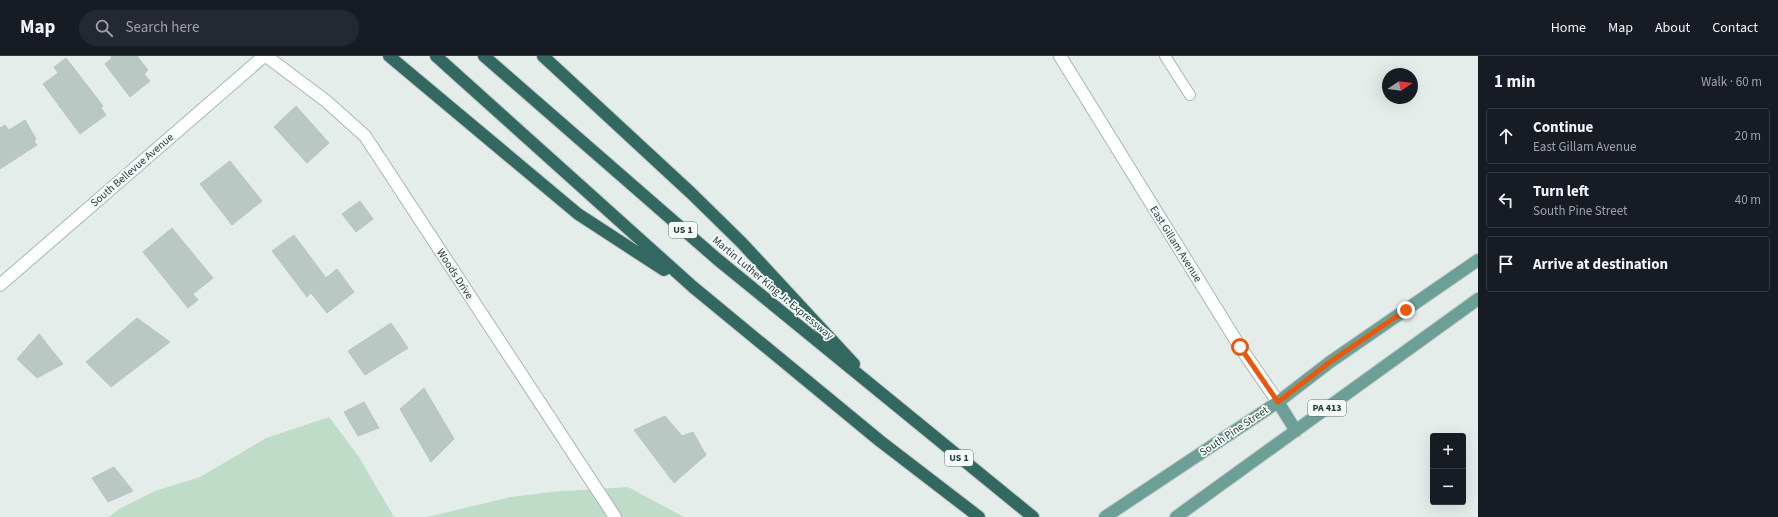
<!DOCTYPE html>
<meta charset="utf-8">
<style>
:root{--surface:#171b24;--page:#242831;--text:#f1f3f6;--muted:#9ea1a6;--line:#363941}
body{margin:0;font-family:"Source Sans 3",sans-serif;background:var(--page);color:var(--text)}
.controls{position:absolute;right:12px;bottom:12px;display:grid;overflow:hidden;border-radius:4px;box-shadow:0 4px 16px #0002}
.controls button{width:36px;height:36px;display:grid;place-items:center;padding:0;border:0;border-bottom:1px solid var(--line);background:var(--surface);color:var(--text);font:20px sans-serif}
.compass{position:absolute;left:1382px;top:12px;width:36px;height:36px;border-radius:50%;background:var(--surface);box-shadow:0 4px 16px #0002;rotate:77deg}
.stop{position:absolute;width:12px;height:12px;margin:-9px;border:3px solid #ea580c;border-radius:50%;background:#fff}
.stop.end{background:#ea580c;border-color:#fff;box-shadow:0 1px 4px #0008}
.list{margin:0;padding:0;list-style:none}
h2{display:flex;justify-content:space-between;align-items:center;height:52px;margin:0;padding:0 16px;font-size:17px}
h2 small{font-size:13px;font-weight:400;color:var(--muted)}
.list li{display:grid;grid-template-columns:26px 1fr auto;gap:12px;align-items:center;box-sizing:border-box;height:56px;margin:0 8px 8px;padding:0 8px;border:1px solid var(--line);border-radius:4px}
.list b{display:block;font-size:15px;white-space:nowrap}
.list p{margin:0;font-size:13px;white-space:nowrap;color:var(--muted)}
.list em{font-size:13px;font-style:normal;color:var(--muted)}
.icon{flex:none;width:22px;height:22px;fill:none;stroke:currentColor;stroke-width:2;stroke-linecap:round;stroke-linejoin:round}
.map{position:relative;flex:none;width:1478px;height:461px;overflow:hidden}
header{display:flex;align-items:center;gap:24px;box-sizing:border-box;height:56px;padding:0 20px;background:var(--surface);border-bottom:1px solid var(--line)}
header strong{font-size:19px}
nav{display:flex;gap:22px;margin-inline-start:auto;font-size:14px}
.search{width:280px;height:36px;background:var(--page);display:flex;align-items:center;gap:10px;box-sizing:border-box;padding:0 14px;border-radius:22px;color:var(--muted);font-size:15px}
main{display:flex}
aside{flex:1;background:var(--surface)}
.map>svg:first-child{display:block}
</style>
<header>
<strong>Map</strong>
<div class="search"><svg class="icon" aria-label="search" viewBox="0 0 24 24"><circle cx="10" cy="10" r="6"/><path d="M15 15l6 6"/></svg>Search here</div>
<nav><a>Home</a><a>Map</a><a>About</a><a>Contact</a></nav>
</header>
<main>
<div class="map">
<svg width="1478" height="461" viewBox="0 0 1478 461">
<rect width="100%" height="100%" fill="#e5edea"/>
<!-- green -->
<path fill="#bfdcc9" d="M 329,361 L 359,401 L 394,461 L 109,461 L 119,453 L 155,435 L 200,421 L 266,382 Z
M 628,431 L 684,461 L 427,461 L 511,441 L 550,436 Z"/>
<!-- building -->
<path fill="#bac8c3" stroke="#b7c6c1" d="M 111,0 L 137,0 L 148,14 L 144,18 L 150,25 L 130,41 L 105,8 L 112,2 Z
M 66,2 L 103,50 L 101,52 L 106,59 L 80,78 L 43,28 L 58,17 L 54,11 Z
M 296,50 L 329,87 L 307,107 L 274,71 Z
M 25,64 L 36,83 L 34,85 L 37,89 L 0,113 L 0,72 L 5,69 L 9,74 Z
M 230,105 L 262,145 L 232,169 L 200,128 Z
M 360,145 L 373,163 L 356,176 L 342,158 Z
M 172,172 L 213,222 L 193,238 L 198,244 L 188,252 L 143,196 Z
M 294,179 L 326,222 L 337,213 L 354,236 L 327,257 L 311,237 L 307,241 L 272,195 Z
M 137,262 L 170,286 L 111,331 L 86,306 Z
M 391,267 L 408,292 L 365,319 L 348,295 Z
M 39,278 L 63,308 L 37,322 L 17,303 Z
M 424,332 L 454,383 L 431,406 L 400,353 Z
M 364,346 L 379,372 L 358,380 L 344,356 Z
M 665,360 L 682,380 L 693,376 L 706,399 L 674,427 L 634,374 Z
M 114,411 L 133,435 L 108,446 L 92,422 Z"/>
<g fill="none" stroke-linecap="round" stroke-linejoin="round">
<!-- lane casing -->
<g stroke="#a8b5b1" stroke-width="12">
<path id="lane" d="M 1165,0 L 1190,39"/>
</g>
<!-- street casing -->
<g stroke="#a8b5b1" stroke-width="14">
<path id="street" d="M 266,0 L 326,45 L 365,80 L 615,461"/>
</g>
<!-- secondary casing -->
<g stroke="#a4b8b2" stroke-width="14">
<path id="secondary" d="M 1060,0 L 1240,291 L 1278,346
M 0,229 L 264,0"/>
</g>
<!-- primary casing -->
<g stroke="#c2c9c8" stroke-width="14">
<path id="primary" d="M 1278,346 L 1296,375
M 1105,461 L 1278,346 L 1330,306 L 1478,204
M 1176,461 L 1478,243"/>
</g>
<!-- highway casing -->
<g stroke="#c2c9c8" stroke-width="14">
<path id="highway" d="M 389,0 L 578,158 L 664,214
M 436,0 L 693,231 L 880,385 L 979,461
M 484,0 L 717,203 L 1033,461
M 543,0 L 691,137 L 742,187 L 854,308"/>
</g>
<!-- lane -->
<use href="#lane" stroke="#fff" stroke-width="10"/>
<!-- street -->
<use href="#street" stroke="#fff" stroke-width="12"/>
<!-- secondary -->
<use href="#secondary" stroke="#fff" stroke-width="12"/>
<!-- primary -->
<use href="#primary" stroke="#6c9f95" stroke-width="12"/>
<!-- highway -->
<use href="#highway" stroke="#336860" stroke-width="12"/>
</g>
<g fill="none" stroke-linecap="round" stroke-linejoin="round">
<!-- route -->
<path stroke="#ea580c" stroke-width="5" d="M 1240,291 L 1278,346 L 1330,306 L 1406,254"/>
</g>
<g text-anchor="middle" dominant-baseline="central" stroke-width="3.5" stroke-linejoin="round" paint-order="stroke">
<!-- shield labels -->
<g fill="#f5faf8" stroke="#637672" stroke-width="1">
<rect x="669" y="166" width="28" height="16" rx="3"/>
<rect x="1308" y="344" width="38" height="16" rx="3"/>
<rect x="945" y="394" width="28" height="16" rx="3"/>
</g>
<g font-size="10" font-weight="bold" fill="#253e39">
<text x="683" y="174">US 1</text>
<text x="1327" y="352">PA 413</text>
<text x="959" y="402">US 1</text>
</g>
<!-- street labels -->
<g font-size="11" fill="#253e39" stroke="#f5faf8">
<text transform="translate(132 114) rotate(-41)">South Bellevue Avenue</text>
<text transform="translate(1176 188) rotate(58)">East Gillam Avenue</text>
<text transform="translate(455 218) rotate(57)">Woods Drive</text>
<text transform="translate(773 232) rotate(40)">Martin Luther King Jr. Expressway</text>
<text transform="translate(1234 375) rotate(-34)">South Pine Street</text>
</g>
</g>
</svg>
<div class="controls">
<button>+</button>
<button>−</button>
</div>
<svg class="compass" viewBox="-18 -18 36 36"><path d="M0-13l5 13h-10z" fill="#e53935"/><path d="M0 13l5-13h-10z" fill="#9ea1a6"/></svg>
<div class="stop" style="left:1240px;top:291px"></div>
<div class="stop end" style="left:1406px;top:254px"></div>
</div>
<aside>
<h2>1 min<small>Walk · 60 m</small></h2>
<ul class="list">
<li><svg class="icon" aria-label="ahead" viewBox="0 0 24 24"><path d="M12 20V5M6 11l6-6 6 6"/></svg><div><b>Continue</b><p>East Gillam Avenue</p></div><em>20 m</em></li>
<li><svg class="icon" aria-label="left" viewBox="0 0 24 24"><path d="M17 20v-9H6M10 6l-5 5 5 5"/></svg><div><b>Turn left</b><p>South Pine Street</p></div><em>40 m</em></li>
<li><svg class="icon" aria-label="arrive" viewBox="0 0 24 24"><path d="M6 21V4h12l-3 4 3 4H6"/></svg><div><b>Arrive at destination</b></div></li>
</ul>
</aside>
</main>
